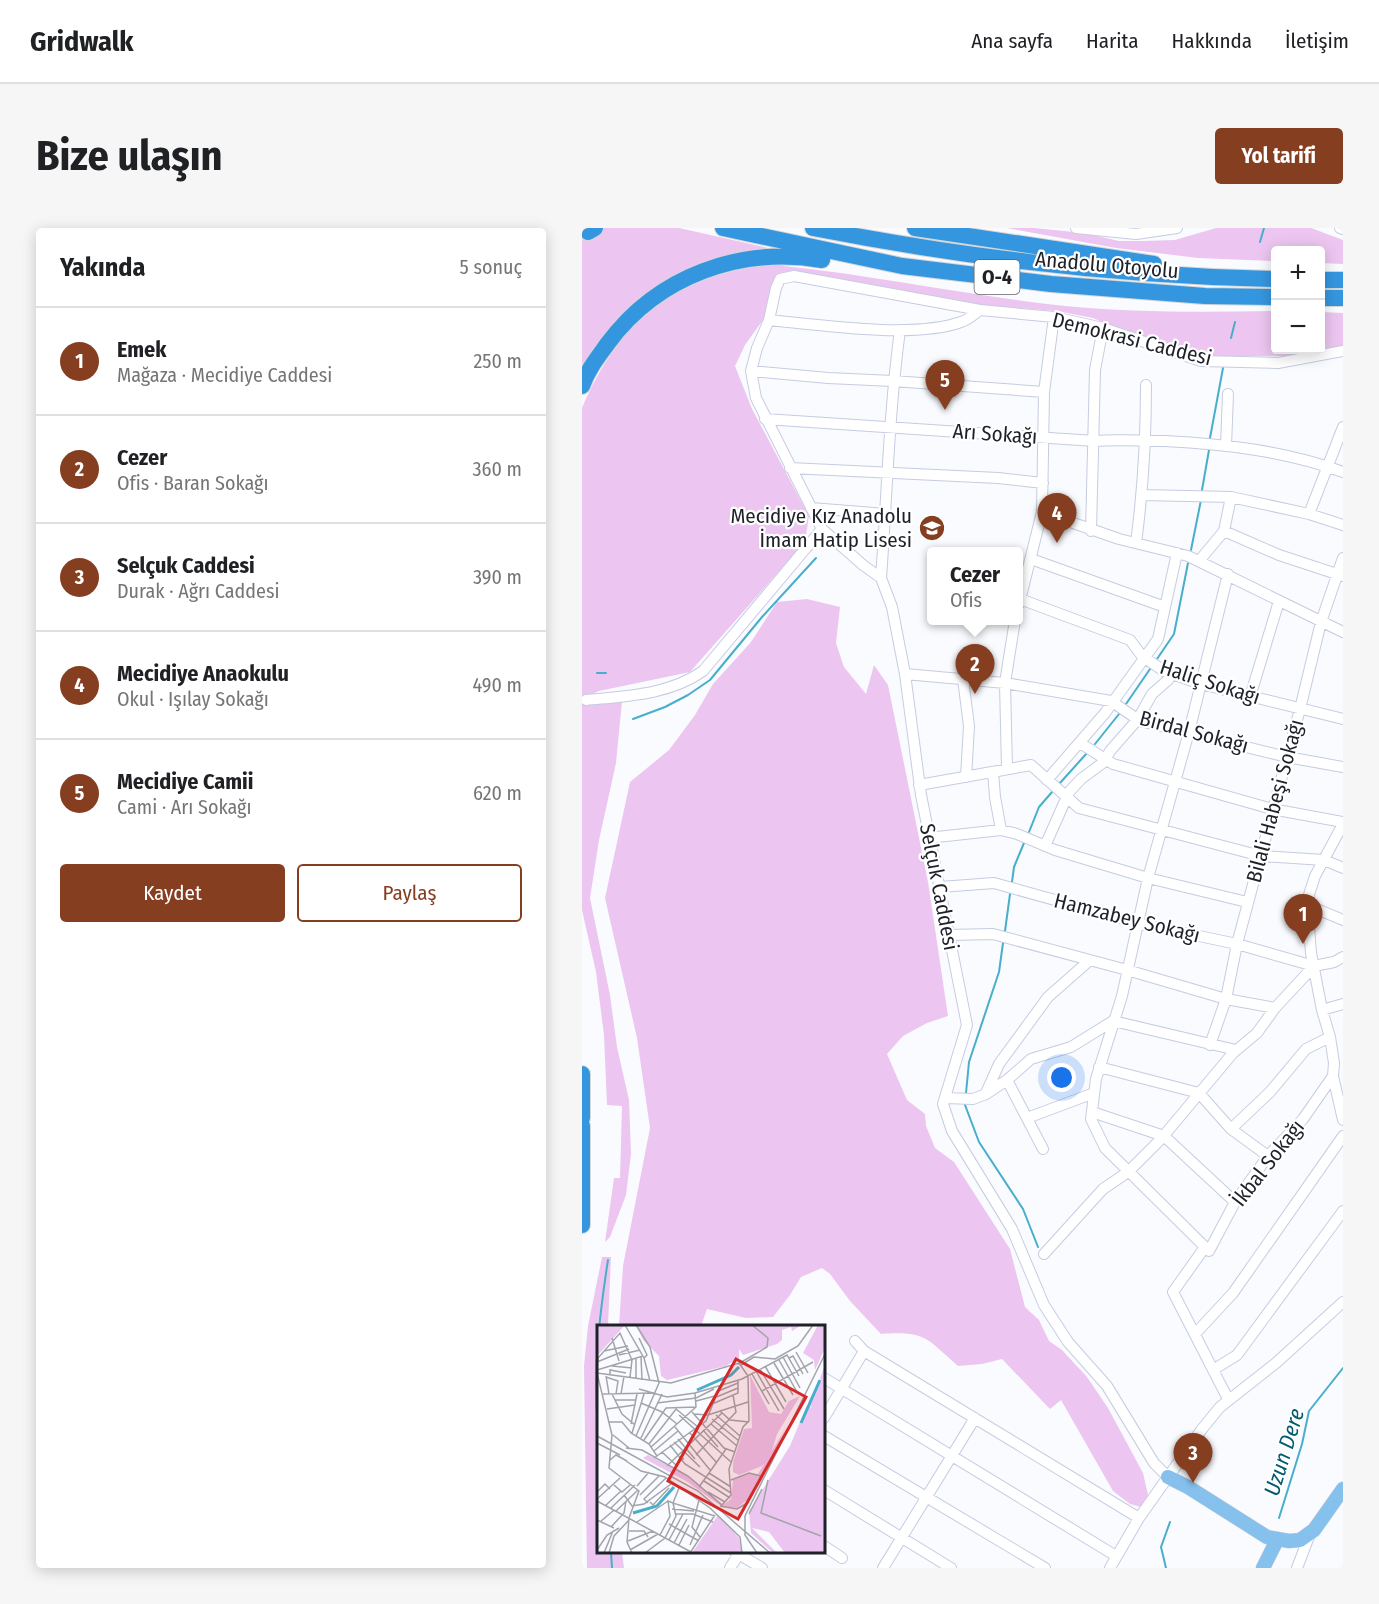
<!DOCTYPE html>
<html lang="tr">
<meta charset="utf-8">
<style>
:root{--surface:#fff;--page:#f6f6f6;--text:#202124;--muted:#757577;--line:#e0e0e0;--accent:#863e21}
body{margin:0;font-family:"Fira Sans Condensed",sans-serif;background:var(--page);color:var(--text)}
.controls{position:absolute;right:18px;top:18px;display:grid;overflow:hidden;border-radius:6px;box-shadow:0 3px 15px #0003}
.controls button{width:54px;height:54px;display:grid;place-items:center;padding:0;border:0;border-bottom:2px solid var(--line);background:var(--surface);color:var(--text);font:30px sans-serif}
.you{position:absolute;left:480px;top:850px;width:21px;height:21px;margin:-15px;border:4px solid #fff;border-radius:50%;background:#1a73e8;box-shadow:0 0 0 9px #1a73e833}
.badge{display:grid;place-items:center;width:39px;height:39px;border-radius:50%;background:var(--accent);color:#fff;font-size:20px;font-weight:700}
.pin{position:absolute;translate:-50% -50px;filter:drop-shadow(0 2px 3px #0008)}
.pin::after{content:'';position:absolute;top:32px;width:21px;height:18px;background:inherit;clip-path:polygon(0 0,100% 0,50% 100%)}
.popup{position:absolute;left:345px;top:319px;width:96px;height:78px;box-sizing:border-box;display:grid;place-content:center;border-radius:6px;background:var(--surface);filter:drop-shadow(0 2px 4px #0005);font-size:20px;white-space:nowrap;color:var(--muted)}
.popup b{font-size:22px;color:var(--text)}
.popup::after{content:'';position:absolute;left:50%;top:100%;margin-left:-12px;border:12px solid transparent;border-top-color:var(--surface)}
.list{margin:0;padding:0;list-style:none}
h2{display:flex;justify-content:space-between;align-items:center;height:78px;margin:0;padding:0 24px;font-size:26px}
h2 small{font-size:20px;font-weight:400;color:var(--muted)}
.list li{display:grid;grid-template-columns:39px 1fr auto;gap:18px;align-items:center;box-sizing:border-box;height:108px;padding:0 24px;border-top:2px solid var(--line)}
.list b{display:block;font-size:22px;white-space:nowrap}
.list p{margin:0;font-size:20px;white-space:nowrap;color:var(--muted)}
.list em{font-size:20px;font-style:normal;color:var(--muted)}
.actions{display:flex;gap:12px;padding:18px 24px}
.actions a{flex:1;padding:14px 0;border:2px solid var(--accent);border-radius:6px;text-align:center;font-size:21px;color:var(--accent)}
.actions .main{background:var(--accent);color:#fff}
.map{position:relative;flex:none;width:761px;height:1340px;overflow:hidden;border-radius:6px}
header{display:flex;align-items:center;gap:36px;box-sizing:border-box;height:84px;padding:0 30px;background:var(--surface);border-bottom:2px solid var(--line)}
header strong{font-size:28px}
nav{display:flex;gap:33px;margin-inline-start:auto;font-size:21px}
.intro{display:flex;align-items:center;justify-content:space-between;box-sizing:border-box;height:144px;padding:0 36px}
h1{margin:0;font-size:42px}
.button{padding:15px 27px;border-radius:6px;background:var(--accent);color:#fff;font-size:21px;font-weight:700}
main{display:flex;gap:36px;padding:0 36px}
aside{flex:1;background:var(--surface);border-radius:6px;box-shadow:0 3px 15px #0003}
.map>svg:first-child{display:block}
</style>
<header>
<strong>Gridwalk</strong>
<nav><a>Ana sayfa</a><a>Harita</a><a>Hakkında</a><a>İletişim</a></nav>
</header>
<div class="intro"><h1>Bize ulaşın</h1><a class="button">Yol tarifi</a></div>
<main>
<aside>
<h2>Yakında<small>5 sonuç</small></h2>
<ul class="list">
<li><span class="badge">1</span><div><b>Emek</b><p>Mağaza · Mecidiye Caddesi</p></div><em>250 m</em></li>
<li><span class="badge">2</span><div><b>Cezer</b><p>Ofis · Baran Sokağı</p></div><em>360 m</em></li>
<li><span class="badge">3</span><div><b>Selçuk Caddesi</b><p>Durak · Ağrı Caddesi</p></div><em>390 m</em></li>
<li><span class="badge">4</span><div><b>Mecidiye Anaokulu</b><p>Okul · Işılay Sokağı</p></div><em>490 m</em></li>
<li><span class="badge">5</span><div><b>Mecidiye Camii</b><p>Cami · Arı Sokağı</p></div><em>620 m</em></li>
</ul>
<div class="actions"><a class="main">Kaydet</a><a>Paylaş</a></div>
</aside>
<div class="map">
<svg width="761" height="1340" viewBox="0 0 761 1340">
<rect width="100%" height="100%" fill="#f9fbff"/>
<!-- green -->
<path fill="#ecc6f0" d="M 0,0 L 3,0 L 11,11 L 21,4 L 19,0 L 97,0 L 186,20 L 186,23 L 52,77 C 30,96 15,118 0,143 Z
M 425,0 L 452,0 L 502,5 L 537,13 L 560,13 L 593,12 L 634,0 L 729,0 L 761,12 L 761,36 L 739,35 L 738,22 L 694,22 L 693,33 L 616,30 L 534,20 Z
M 201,36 L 202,38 C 296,48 389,68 483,78 C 553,85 624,84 693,83 L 694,122 L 738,122 L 739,84 L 761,85 L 761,118 L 708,128 L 620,128 L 547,106 L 511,90 L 475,83 L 385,76 L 201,45 L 183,89 L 163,117 L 153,138 L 170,181 L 227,288 L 223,314 L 108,444 L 17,463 L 4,469 L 40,473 L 34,535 L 17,612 L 8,670 L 28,767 L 35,819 L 47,872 L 49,926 L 44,967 L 28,1009 L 23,1014 L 32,950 L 38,950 L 40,878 L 25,877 L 22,807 L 14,744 L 0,682 L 0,180 C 40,87 99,42 201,36 Z
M 225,371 L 258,379 L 254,415 L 262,439 L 284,466 L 292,437 L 306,457 L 346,654 L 366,788 L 345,795 L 321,808 L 305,826 L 325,872 L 343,886 L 344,898 L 353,920 L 372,934 L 428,1021 L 443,1079 L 457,1092 L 467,1113 L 480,1122 L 505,1149 L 526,1180 L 561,1245 L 566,1267 L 559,1279 L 548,1276 L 531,1263 L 479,1172 L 468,1181 L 420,1131 L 400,1136 L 376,1138 C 344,1110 344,1103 299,1106 L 268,1073 L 248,1046 L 240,1040 L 219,1049 L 208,1067 L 191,1089 L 164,1090 L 125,1081 L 119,1098 L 37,1098 L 41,1038 L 68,900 L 55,810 L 23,670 L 48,554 L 87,522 L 113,487 L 131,456 L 169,414 L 195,374 Z
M 20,1029 L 29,1029 L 26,1098 L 16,1098 L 16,1324 L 40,1324 L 42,1340 L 5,1340 L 2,1138 L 6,1098 Z"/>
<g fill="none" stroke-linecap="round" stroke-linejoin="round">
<!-- stream -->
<path stroke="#48aeca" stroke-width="2" d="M 678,14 L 682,0
M 649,110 L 653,94
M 628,210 L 641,140
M 620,262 L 627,222
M 609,322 L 619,272
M 575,431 L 592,406 L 606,335
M 15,445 L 24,445
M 544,476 L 568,441
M 51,491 L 83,479 L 106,467 L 128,452 L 180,389 L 234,330
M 513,516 L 537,486
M 478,555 L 505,525
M 447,604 L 457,579 L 470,564
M 430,654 L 432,639 L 442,615
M 423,703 L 428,666
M 384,865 L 387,834 L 417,744 L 421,715
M 383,877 L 397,914 L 441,981 L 456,1019
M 16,1201 C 11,1142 17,1090 26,1032
M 697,1290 L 720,1216 L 727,1183 L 761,1140
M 29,1324 L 30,1340
M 584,1340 L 579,1319 L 588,1294"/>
<!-- minor casing -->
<g stroke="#c6cce1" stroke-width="12">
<path id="minor" d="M 494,0 L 554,6 L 595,0
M 758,0 L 761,1
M 187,92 C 238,97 332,111 379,94 C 386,92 392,86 398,82
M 169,143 L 246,150 L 311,153 L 462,164
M 183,191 L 513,213 C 536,211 559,213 583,213 C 643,216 703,223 761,244
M 644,218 L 646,166
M 208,240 L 416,250 L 461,255
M 560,267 L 649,269 L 727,286 L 761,297
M 229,280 L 304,286
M 460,284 L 537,311 L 606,328 L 761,404
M 727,286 L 761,199
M 509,303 L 513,142 L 521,100
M 642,303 L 697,327 L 761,348
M 554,315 C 561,262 564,210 564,157
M 449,331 L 583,379
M 617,333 L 642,303 L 649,269
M 299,350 C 305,267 307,184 318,102
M 438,371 L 548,412 L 560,428 L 582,443 L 619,456 L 761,491
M 437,376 L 460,284 L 462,164 L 472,89
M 323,446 L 423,455 L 529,473 L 558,493 L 705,529 L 761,539
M 381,451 L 387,498 L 384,549
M 668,469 L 697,373
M 4,472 C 44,468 87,467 121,443 L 240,301
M 498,515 L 531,536 L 690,581 L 761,594
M 425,541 L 423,455 L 433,392
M 411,544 L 413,569 L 419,602
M 465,552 L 523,485 L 576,411 L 595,325
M 337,557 L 449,537 L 497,580 L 679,628 L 742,632 L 761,640
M 761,596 L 733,648 L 725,673 L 729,725 L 740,782 L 748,809 L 752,835 L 751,848 L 761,892
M 346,610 L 419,602 L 435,606 L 473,622 L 566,650 L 665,674
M 463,618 L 487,564 L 499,551 L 522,534 L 528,523 L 556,491 L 570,466 L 586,452 L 590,446
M 358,659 L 412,655 L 555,695 L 655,716 L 732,738 L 752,734 L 761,729
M 725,677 L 761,692
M 366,707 L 411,706 L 545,742 L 644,771 L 693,780
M 740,782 L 761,776
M 628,817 L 644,771 L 655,716 L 718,481 L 739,394 L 761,330
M 517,839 L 617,865 L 649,901 L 686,928
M 425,852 L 461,921
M 404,865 L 417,836 L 466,769 L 508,732
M 363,870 L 391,871 L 404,866 L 425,852 L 449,831 L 489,819 L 531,793 L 654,822
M 510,884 L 582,908 L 653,974
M 445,890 L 512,865
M 649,901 L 688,864 L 724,821 L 748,809
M 623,1019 L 523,920 L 509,891 L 514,851 L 540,768 L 566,650 L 607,504 L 646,346
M 462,1026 L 521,961 L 546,944 L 579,911 L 651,825 L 675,805 L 693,780 L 732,738
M 613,1106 L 651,1065 L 761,908
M 273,1113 L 282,1123 L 557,1290
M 631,1142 L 655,1127 L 761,983
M 242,1150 L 534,1328
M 646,1171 L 591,1064 L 623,1019 L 627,1023 L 653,974 L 686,928 L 721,891 L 751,848
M 242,1190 L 282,1123
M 242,1208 L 463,1340
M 586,1249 L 572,1235 L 525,1158 L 486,1114 L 462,1077 L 430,1001 L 370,903 L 361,876 L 385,797 L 339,567 L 323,446 L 310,379 L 299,350 L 281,337 L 240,301 L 174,170 L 169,143 L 175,120 L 187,92 L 194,60 L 198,51 L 212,48 L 398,82 L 472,89 L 521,100 L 619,133 L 696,135 L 761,123
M 242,1262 L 369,1340
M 242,1318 L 260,1330
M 153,1324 L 180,1340
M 148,1340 L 158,1324
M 301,1340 L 393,1190
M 528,1340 L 557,1290 L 620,1201 L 638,1179 L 694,1135 L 761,1074
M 715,1340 L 728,1306"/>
</g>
<!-- major casing -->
<g stroke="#d7d7d8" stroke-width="15">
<path id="major" d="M 586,1249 L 606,1259 L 685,1309 L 707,1313 L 718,1312 L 732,1302 L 761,1261
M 681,1340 L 695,1312"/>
</g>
<!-- highway casing -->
<g stroke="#d7d7d8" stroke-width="18">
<path id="highway" d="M 141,0 L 320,38 L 469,56 L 623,68 L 694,69
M 231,0 C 384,30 538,48 694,51
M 333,0 L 572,36
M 6,4 L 13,0
M 738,52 L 761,52
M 738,70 L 761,70
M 0,158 C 6,141 16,129 26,115 C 76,48 158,18 240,32
M 0,846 L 0,890
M 0,898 L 0,997"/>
</g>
<!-- minor -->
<use href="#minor" stroke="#fff" stroke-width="10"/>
<!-- major -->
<use href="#major" stroke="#86c0ec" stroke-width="14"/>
<!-- highway -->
<use href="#highway" stroke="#3596e0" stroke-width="16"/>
</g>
<!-- icons -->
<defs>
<g id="school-disc" transform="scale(1.35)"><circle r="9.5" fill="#863e21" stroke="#fff"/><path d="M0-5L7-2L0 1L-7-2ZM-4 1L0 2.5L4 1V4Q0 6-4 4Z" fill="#fff"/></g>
</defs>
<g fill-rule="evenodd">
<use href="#school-disc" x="350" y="300"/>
</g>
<g text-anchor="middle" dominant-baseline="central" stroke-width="4.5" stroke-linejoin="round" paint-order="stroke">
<!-- shield labels -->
<rect fill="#fff" stroke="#626469" stroke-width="1.5" x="392.5" y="32" width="45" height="34" rx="4.5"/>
<g font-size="20" font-weight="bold" fill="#1f2129">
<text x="415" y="49">O-4</text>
</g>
<!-- street labels -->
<g font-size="21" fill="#1f2129" stroke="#fff">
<text transform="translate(525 37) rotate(5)">Anadolu Otoyolu</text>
<text transform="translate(550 111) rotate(14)">Demokrasi Caddesi</text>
<text transform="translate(413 206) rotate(4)">Arı Sokağı</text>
<text transform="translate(628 454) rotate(18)">Haliç Sokağı</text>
<text transform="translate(612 504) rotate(15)">Birdal Sokağı</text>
<text transform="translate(693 573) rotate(-75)">Bilali Habeşi Sokağı</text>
<text transform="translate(357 659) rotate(79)">Selçuk Caddesi</text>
<text transform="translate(545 690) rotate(14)">Hamzabey Sokağı</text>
<text transform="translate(686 935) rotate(-52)">İkbal Sokağı</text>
</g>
<!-- poi labels -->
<g font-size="21" fill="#1f2129" stroke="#fff" text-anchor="end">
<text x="330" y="288">Mecidiye Kız Anadolu<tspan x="330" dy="24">İmam Hatip Lisesi</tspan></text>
</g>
<!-- water labels -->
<g font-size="22" font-style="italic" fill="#035c70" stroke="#fff">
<text transform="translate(702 1224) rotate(-73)">Uzun Dere</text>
</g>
</g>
<!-- overview -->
<g transform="translate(15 1097)">
<rect width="228" height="228" fill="#f9fbff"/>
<path d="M 0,0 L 28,0 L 0,31 ZM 39,0 L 205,0 L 195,6 L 194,2 L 185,5 L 185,15 L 180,19 L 146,30 L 142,24 L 142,33 L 129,41 L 70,55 L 64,51 L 62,31 L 46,15 ZM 221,0 L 228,0 L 228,23 L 218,45 L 217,35 L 206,28 ZM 228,40 L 228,228 L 188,228 L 172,207 L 155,203 L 180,228 L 176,228 L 154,208 L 152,186 L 193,121 L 210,80 L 215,83 L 211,78 L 222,56 L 225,57 L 223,53 ZM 153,50 L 172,87 L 184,89 L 192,76 L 203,71 L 180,109 L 173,132 L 165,141 L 142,150 L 136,147 L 136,137 L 147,104 L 155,103 ZM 190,101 L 155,171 L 140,183 L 124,181 L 89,156 L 46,133 L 51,130 L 91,151 L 126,180 L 134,174 L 136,155 L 153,148 L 164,151 L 161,149 ZM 121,190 L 142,213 L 145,228 L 95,228 Z" fill="#ecc6f0"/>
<path fill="none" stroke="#48aeca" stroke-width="3" d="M 100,65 L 134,50 L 142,42M 204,98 L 223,55M 36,188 L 60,181 L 77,162"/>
<path fill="none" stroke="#a2a4a9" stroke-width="1.5" d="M 28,0 L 47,33 L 53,56M 15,13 L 22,36M 42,13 L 50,30 L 47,33M 7,26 L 31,21M 199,27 L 211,48M 22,30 L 43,25M 44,32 L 45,55M 186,32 L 203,63M 192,33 L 196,31 L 206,49M 182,35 L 200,67M 0,37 L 32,24M 177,38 L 196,70M 141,39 L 170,22 L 171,13 L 155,0M 144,40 L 157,32 L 178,34 L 201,21 L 216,0M 15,41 L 35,43M 168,41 L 189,77M 163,44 L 187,84M 0,45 L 1,33 L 23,8 L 35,35 L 33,52M 0,45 L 46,31M 159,46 L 182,86M 0,48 L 15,110 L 12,143 L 42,166 L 32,193 L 30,217 L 35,228M 0,48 L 74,58 L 142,38 L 151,51M 13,49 L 13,45 L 29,48M 155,49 L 172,79M 9,51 L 12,69M 9,52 L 21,56 L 19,69M 39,53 L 39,34M 42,64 L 70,72 L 98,68 L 145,54 L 190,30 L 202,51M 165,66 L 216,37M 119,67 L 141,58M 6,69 L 57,68M 15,69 L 25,89 L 38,100M 24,69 L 27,51M 117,73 L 141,63M 18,75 L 39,75M 99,76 L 118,71M 44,78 L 65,87 L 80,99M 60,78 L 99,73 L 117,64M 115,79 L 141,68 L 141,55M 10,84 L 38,80M 123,86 L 133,95 L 152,97M 95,87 L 127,123 L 138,127M 97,89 L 111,90 L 151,77M 82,90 L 134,137M 119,90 L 143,111M 115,94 L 142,116M 12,97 L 25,97 L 34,108 L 52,119 L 60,131M 34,99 L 40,69M 114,99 L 140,121M 78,102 L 113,145M 106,105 L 121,122M 92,107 L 120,138M 35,108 L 47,69M 16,110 L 32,123M 0,111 L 101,166 L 173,228M 39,111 L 62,58 L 53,22 L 39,0M 44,113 L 65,69M 81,114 L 98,134M 47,115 L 69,83 L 99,82M 77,117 L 103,142M 0,118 L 23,130M 52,119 L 79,84 L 101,102M 73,120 L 88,139 L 134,168M 54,122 L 99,82 L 98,68M 29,123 L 45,125 L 91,151 L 125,180 L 134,170 L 132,144 L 146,102 L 152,96 L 151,51M 57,126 L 81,106M 65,127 L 79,140 L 87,133M 99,130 L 139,87 L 136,70M 57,133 L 109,96 L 124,59M 13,135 L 19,130 L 30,136M 29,136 L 44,146 L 68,152 L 113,183 L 143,212 L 145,228M 70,141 L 125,88M 112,148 L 134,162M 134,155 L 152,148 L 164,151M 171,155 L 164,188 L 224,211M 107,156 L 133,173M 17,160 L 25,167 L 33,160M 40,161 L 52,147M 102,162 L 129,124M 0,167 L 8,159 L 13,164M 111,167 L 128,177M 27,170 L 35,181 L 47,179 L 74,159M 43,170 L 63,150M 0,174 L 23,153M 102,175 L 95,202 L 103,212M 0,176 L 94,227M 53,177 L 56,180 L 72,163M 51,178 L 47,174 L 69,153M 8,181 L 24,166M 123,181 L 140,184 L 152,177M 14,183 L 38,160M 75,184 L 97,186M 19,186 L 41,165M 78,189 L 96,189 L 116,197M 152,189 L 165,164M 0,195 L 17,203M 3,197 L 17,185M 40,197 L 71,176M 72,199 L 102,216M 14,202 L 27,188 L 29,176M 32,206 L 47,206 L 51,212M 63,210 L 73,191 L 71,176 L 76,178 L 82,163M 72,215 L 86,189M 31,216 L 56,206M 77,218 L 90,194M 82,220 L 92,200M 93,220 L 106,190M 0,225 L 10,210 L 22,203M 33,225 L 61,209M 7,228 L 16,206M 12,228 L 17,211 L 32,195M 48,228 L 68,213 L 79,191 L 76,178 L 118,191M 93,228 L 118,190M 160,228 L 148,210 L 148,191 L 228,29"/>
<path fill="#d62828" fill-opacity="0.15" stroke="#d62828" stroke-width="3" d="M 139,34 L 209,72 L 141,194 L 71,156 Z"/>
<rect width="228" height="228" fill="none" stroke="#1f2129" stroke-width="3"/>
</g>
</svg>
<div class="controls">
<button>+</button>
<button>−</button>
</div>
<div class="you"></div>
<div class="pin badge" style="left:721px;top:716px">1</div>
<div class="pin badge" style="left:393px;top:466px">2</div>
<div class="popup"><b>Cezer</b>Ofis</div>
<div class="pin badge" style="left:611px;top:1255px">3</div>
<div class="pin badge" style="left:475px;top:315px">4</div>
<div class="pin badge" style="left:363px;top:182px">5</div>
</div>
</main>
